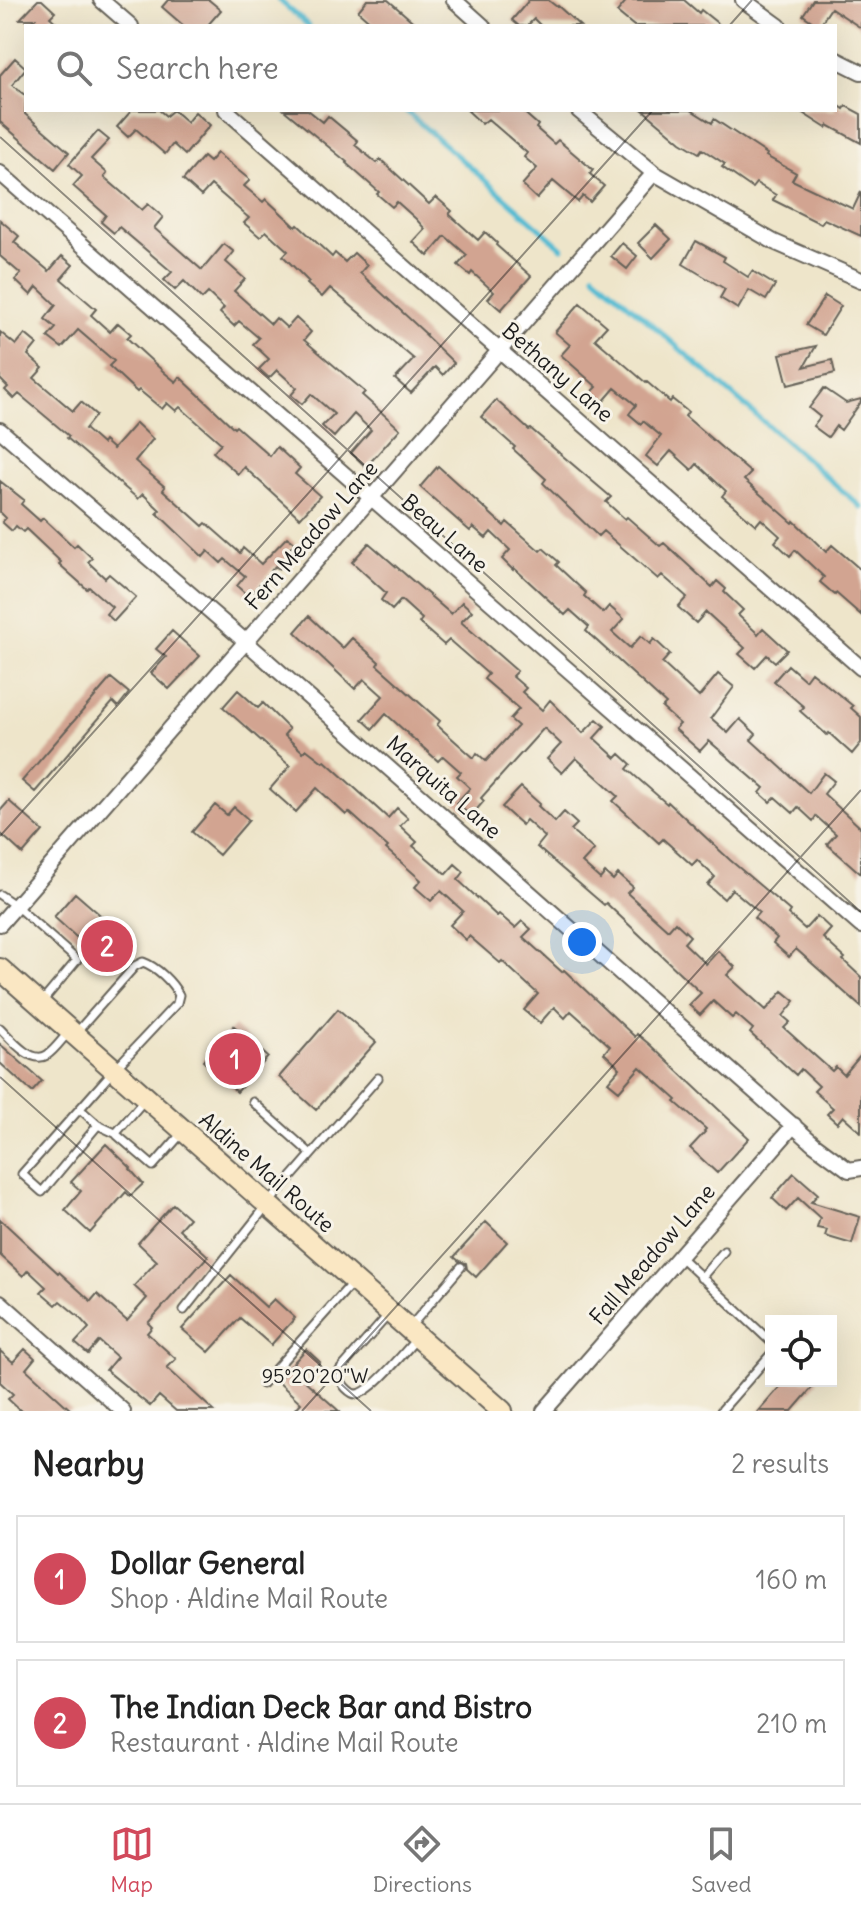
<!DOCTYPE html>
<meta charset="utf-8">
<style>
:root{--surface:#fff;--page:#f2f2f2;--text:#222;--muted:#767676;--line:#e0e0e0;--accent:#d1495b}
body{margin:0;font-family:Delius,sans-serif;background:var(--page);color:var(--text)}
.controls{position:absolute;right:24px;bottom:24px;display:grid;overflow:hidden;border-radius:0px;box-shadow:0 8px 32px #0002}
.controls button{width:72px;height:72px;display:grid;place-items:center;padding:0;border:0;border-bottom:2px solid var(--line);background:var(--surface);color:var(--text);font:40px sans-serif}
.you{position:absolute;left:582px;top:942px;width:28px;height:28px;margin:-20px;border:6px solid #fff;border-radius:50%;background:#1a73e8;box-shadow:0 0 0 12px #1a73e833}
.badge{display:grid;place-items:center;width:52px;height:52px;border-radius:50%;background:var(--accent);color:#fff;font-size:26px;font-weight:700}
.pin{position:absolute;translate:-50% -50%;border:4px solid #fff;box-shadow:0 2px 8px #0006}
.list{margin:0;padding:0;list-style:none}
h2{display:flex;justify-content:space-between;align-items:center;height:104px;margin:0;padding:0 32px;font-size:34px}
h2 small{font-size:26px;font-weight:400;color:var(--muted)}
.list li{display:grid;grid-template-columns:52px 1fr auto;gap:24px;align-items:center;box-sizing:border-box;height:128px;margin:0 16px 16px;padding:0 16px;border:2px solid var(--line);border-radius:0px}
.list b{display:block;font-size:30px;white-space:nowrap}
.list p{margin:0;font-size:26px;white-space:nowrap;color:var(--muted)}
.list em{font-size:26px;font-style:normal;color:var(--muted)}
.icon{flex:none;width:44px;height:44px;fill:none;stroke:currentColor;stroke-width:2;stroke-linecap:round;stroke-linejoin:round}
.map{position:relative;flex:none;width:861px;height:1411px;overflow:hidden}
.search{position:absolute;background:var(--surface);box-shadow:0 8px 32px #0002;left:24px;right:24px;top:24px;height:88px;display:flex;align-items:center;gap:20px;box-sizing:border-box;padding:0 28px;border-radius:0px;color:var(--muted);font-size:30px}
.sheet{height:392px;background:var(--surface)}
nav{display:flex;justify-content:space-around;align-items:center;box-sizing:border-box;height:112px;border-top:2px solid var(--line);background:var(--surface);font-size:22px;color:var(--muted)}
nav a{display:grid;justify-items:center;gap:4px}
nav .on{color:var(--accent)}
.map>svg:first-child{display:block}
</style>
<div class="map">
<svg width="861" height="1411" viewBox="0 0 861 1411">
<rect width="100%" height="100%" fill="#f7f3e8"/>
<filter id="ink" filterUnits="userSpaceOnUse"><feTurbulence type="fractalNoise" baseFrequency=".0125" numOctaves="2"/><feDisplacementMap in="SourceGraphic" scale="16" xChannelSelector="R" yChannelSelector="G"/><feConvolveMatrix kernelMatrix="1 2 1 2 8 2 1 2 1" color-interpolation-filters="sRGB"/></filter>
<filter id="wash" filterUnits="userSpaceOnUse"><feTurbulence type="fractalNoise" baseFrequency=".006" numOctaves="4" result="noise"/><feDisplacementMap in="SourceGraphic" scale="32" xChannelSelector="R" yChannelSelector="G"/><feGaussianBlur stdDeviation="1.8" result="paint"/><feColorMatrix in="noise" values="0 0 0 0 0 0 0 0 0 0 0 0 0 0 0 0 0 1.4 0 .05"/><feComposite in="paint" operator="in"/></filter>
<g filter="url(#wash)">
<rect width="100%" height="100%" fill="#eee5ca"/>
<g fill="none" stroke-linecap="round" stroke-linejoin="round">
<!-- stream -->
<path stroke="#54bbd2" stroke-width="5" d="M 279,0 L 309,26
M 405,110 L 562,248
M 594,274 L 861,507"/>
</g>
<g id="blocks">
<!-- building -->
<path fill="#d2a491" d="M 38,0 L 42,0 L 55,12 L 50,17 L 60,26 L 28,26 L 35,19 L 20,19 Z
M 168,0 L 209,0 L 221,10 L 207,26 L 184,26 L 162,7 Z
M 367,0 L 388,0 L 418,26 L 375,26 L 358,11 Z
M 529,0 L 548,0 L 557,7 L 558,6 L 580,26 L 541,26 L 534,19 L 527,26 L 519,26 L 512,20 Z
M 627,0 L 684,0 L 699,13 L 701,10 L 721,26 L 634,26 L 617,12 Z
M 813,0 L 861,0 L 861,28 L 831,8 L 819,26 L 803,15 Z
M 15,58 L 26,68 L 12,85 L 26,96 L 25,114 L 69,152 L 55,169 L 0,122 L 0,75 Z
M 835,103 L 844,109 L 846,106 L 861,114 L 861,143 L 828,125 L 826,128 L 798,110 L 835,110 Z
M 132,110 L 159,110 L 166,116 L 173,110 L 187,122 L 195,112 L 210,125 L 185,155 L 173,144 L 165,154 L 136,129 L 128,137 L 117,127 Z
M 284,110 L 308,110 L 323,122 L 328,116 L 358,141 L 355,145 L 377,163 L 380,159 L 429,204 L 436,197 L 452,211 L 449,214 L 478,240 L 485,232 L 497,243 L 496,245 L 531,276 L 501,310 L 488,299 L 494,292 L 472,272 L 470,275 L 458,265 L 467,255 L 445,236 L 428,256 L 413,242 L 425,229 L 416,219 L 397,202 L 392,207 L 377,194 L 379,192 L 346,163 L 347,162 Z
M 467,110 L 521,110 L 538,125 L 536,128 L 554,144 L 558,140 L 593,170 L 590,174 L 604,186 L 590,202 L 583,196 L 578,202 L 553,181 L 537,199 L 522,185 L 537,168 L 524,157 L 527,153 L 488,119 L 482,124 Z
M 643,110 L 691,110 L 712,123 L 714,119 L 767,154 L 766,156 L 796,173 L 792,180 L 853,209 L 861,192 L 861,236 L 824,219 L 821,224 L 773,200 L 776,195 L 756,183 L 752,188 L 722,167 L 725,164 L 702,149 L 699,153 L 681,142 Z
M 98,131 L 109,140 L 91,159 L 107,173 L 104,177 L 142,210 L 148,204 L 163,217 L 154,228 L 202,270 L 224,244 L 234,252 L 226,262 L 245,279 L 234,291 L 271,324 L 276,318 L 287,328 L 296,318 L 311,332 L 304,340 L 365,392 L 362,395 L 400,429 L 366,467 L 351,453 L 371,430 L 354,414 L 334,437 L 322,426 L 334,414 L 311,394 L 302,404 L 291,395 L 297,388 L 277,370 L 269,378 L 259,369 L 269,359 L 253,344 L 259,338 L 239,321 L 234,326 L 220,313 L 224,308 L 208,293 L 202,299 L 184,281 L 175,290 L 164,280 L 172,272 L 119,227 L 114,233 L 101,222 L 106,215 L 73,186 L 82,176 L 69,164 Z
M 217,153 L 250,180 L 244,186 L 263,202 L 266,199 L 296,227 L 298,225 L 332,257 L 335,253 L 345,262 L 354,253 L 367,265 L 360,273 L 426,334 L 425,335 L 454,363 L 443,375 L 435,367 L 411,393 L 395,379 L 414,359 L 330,288 L 322,297 L 307,284 L 309,282 L 283,256 L 288,251 L 266,231 L 260,237 L 244,223 L 249,218 L 211,185 L 201,196 L 183,180 L 203,157 L 209,162 Z
M 0,220 L 19,236 L 14,242 L 49,271 L 62,256 L 73,265 L 61,279 L 96,309 L 91,315 L 110,332 L 118,323 L 131,334 L 127,338 L 165,373 L 176,382 L 180,377 L 234,428 L 236,426 L 270,456 L 277,447 L 300,468 L 295,474 L 320,496 L 300,518 L 244,467 L 238,474 L 213,452 L 221,443 L 180,407 L 176,411 L 167,403 L 162,409 L 139,390 L 137,392 L 109,366 L 114,361 L 78,330 L 62,348 L 48,337 L 56,328 L 45,319 L 56,305 L 37,287 L 31,295 L 15,280 L 21,274 L 0,256 Z
M 656,225 L 671,239 L 653,258 L 638,243 Z
M 696,241 L 725,257 L 723,261 L 748,277 L 752,271 L 775,285 L 766,300 L 749,290 L 738,309 L 720,298 L 725,289 L 683,264 Z
M 622,243 L 637,256 L 627,269 L 611,256 Z
M 825,296 L 841,306 L 823,335 L 806,325 Z
M 580,303 L 607,326 L 595,339 L 646,383 L 647,382 L 670,402 L 672,399 L 688,412 L 685,416 L 751,473 L 744,480 L 793,523 L 794,521 L 826,552 L 832,545 L 861,570 L 861,615 L 836,593 L 835,595 L 820,582 L 824,577 L 795,550 L 790,556 L 775,542 L 780,536 L 761,519 L 756,525 L 722,496 L 726,491 L 697,464 L 692,470 L 671,451 L 658,466 L 646,456 L 661,436 L 643,421 L 641,424 L 629,414 L 636,405 L 615,388 L 602,403 L 591,393 L 597,387 L 561,355 L 570,345 L 555,332 Z
M 0,332 L 16,345 L 25,334 L 37,344 L 28,355 L 43,368 L 34,378 L 73,411 L 81,402 L 96,415 L 85,429 L 102,444 L 104,441 L 113,449 L 136,423 L 153,439 L 135,461 L 165,487 L 163,490 L 203,526 L 206,523 L 240,553 L 243,548 L 261,564 L 287,537 L 295,543 L 285,554 L 289,558 L 279,569 L 275,566 L 249,597 L 237,586 L 245,576 L 225,559 L 221,563 L 208,551 L 203,557 L 157,513 L 160,510 L 143,494 L 138,499 L 67,438 L 69,436 L 19,394 L 14,399 L 5,390 L 8,387 L 0,379 Z
M 816,346 L 804,367 L 832,360 L 835,373 L 788,385 L 780,354 Z
M 824,388 L 846,403 L 861,399 L 861,402 L 841,430 L 836,426 L 828,437 L 813,426 L 820,417 L 809,408 Z
M 496,400 L 529,430 L 531,429 L 611,497 L 606,502 L 625,519 L 627,517 L 660,546 L 664,543 L 712,587 L 717,581 L 726,589 L 724,592 L 743,610 L 738,615 L 758,634 L 763,628 L 787,650 L 775,662 L 767,655 L 755,668 L 739,654 L 745,648 L 706,612 L 696,623 L 678,607 L 687,597 L 662,575 L 658,579 L 603,531 L 598,536 L 543,483 L 546,479 L 513,449 L 515,447 L 481,417 Z
M 438,466 L 504,526 L 507,522 L 540,551 L 543,548 L 559,562 L 556,565 L 586,593 L 584,596 L 603,613 L 609,606 L 624,619 L 612,632 L 630,648 L 641,636 L 650,644 L 654,639 L 670,654 L 662,663 L 699,697 L 718,674 L 734,687 L 711,718 L 728,733 L 740,719 L 756,734 L 751,740 L 809,793 L 824,773 L 834,781 L 824,794 L 861,828 L 861,874 L 827,844 L 836,834 L 816,816 L 813,821 L 798,807 L 793,813 L 775,797 L 770,802 L 760,793 L 764,788 L 709,741 L 700,751 L 675,729 L 680,724 L 662,708 L 666,704 L 586,631 L 589,627 L 570,610 L 565,615 L 514,568 L 513,570 L 502,559 L 510,550 L 491,532 L 486,538 L 473,527 L 470,531 L 420,487 Z
M 0,481 L 24,500 L 21,504 L 40,521 L 43,518 L 74,547 L 77,544 L 92,558 L 88,562 L 105,578 L 109,574 L 136,597 L 114,621 L 106,614 L 112,607 L 89,587 L 87,589 L 59,564 L 61,562 L 26,529 L 23,532 L 16,526 L 12,531 L 2,522 L 6,518 L 0,512 Z
M 369,543 L 451,614 L 462,602 L 472,611 L 461,622 L 517,671 L 512,676 L 526,688 L 522,692 L 542,710 L 550,700 L 583,733 L 597,719 L 605,726 L 594,738 L 616,758 L 620,754 L 631,764 L 627,769 L 667,804 L 668,802 L 730,860 L 790,911 L 788,914 L 805,929 L 817,916 L 831,929 L 823,938 L 845,958 L 843,960 L 861,977 L 861,1007 L 796,949 L 789,957 L 773,943 L 777,938 L 754,918 L 759,912 L 732,889 L 724,899 L 708,885 L 715,877 L 697,860 L 692,865 L 663,839 L 659,843 L 613,801 L 618,796 L 576,758 L 562,773 L 547,759 L 561,744 L 544,728 L 481,798 L 484,801 L 471,816 L 456,803 L 470,788 L 457,776 L 461,772 L 443,756 L 438,761 L 386,714 L 373,729 L 362,719 L 383,696 L 364,679 L 355,689 L 295,632 L 309,616 L 343,648 L 352,638 L 379,662 L 377,665 L 440,721 L 437,725 L 474,758 L 477,753 L 486,761 L 518,726 L 510,719 L 519,709 L 484,679 L 488,674 L 449,640 L 444,645 L 419,623 L 422,619 L 401,600 L 392,610 L 381,600 L 386,593 L 352,562 Z
M 172,631 L 200,656 L 169,689 L 151,673 L 166,657 L 156,649 Z
M 788,665 L 805,680 L 811,672 L 853,706 L 851,708 L 861,717 L 861,743 L 852,754 L 829,733 L 827,735 L 800,711 L 804,707 L 774,681 Z
M 111,678 L 129,693 L 118,707 L 113,702 L 35,792 L 22,781 Z
M 238,690 L 258,708 L 263,703 L 289,729 L 284,735 L 303,752 L 306,749 L 323,762 L 325,761 L 388,818 L 397,808 L 408,818 L 400,826 L 417,842 L 413,846 L 446,874 L 455,864 L 464,872 L 458,880 L 497,916 L 499,914 L 515,928 L 522,921 L 531,929 L 523,937 L 562,972 L 564,970 L 635,1037 L 637,1034 L 649,1044 L 749,1138 L 717,1173 L 690,1148 L 705,1132 L 704,1131 L 706,1129 L 675,1102 L 677,1100 L 640,1067 L 619,1091 L 608,1082 L 620,1068 L 604,1053 L 610,1046 L 571,1011 L 565,1018 L 554,1007 L 540,1023 L 524,1010 L 538,994 L 502,961 L 500,963 L 469,936 L 466,940 L 450,925 L 463,911 L 441,891 L 431,901 L 415,887 L 421,880 L 386,849 L 388,847 L 349,812 L 346,815 L 317,788 L 296,812 L 270,789 L 290,766 L 223,707 Z
M 521,787 L 540,804 L 538,806 L 555,822 L 564,812 L 577,824 L 571,830 L 594,850 L 582,863 L 600,879 L 605,873 L 613,880 L 618,874 L 633,887 L 627,893 L 668,930 L 675,922 L 690,936 L 684,943 L 706,964 L 718,951 L 735,967 L 727,975 L 766,1010 L 783,991 L 795,1001 L 783,1016 L 790,1022 L 784,1028 L 832,1071 L 836,1067 L 844,1075 L 861,1055 L 861,1132 L 843,1116 L 837,1123 L 827,1114 L 833,1108 L 814,1091 L 819,1086 L 801,1069 L 796,1075 L 750,1033 L 753,1029 L 736,1014 L 732,1018 L 713,1001 L 700,1015 L 689,1005 L 701,993 L 606,903 L 604,905 L 537,847 L 545,837 L 526,820 L 522,825 L 502,807 Z
M 9,801 L 43,831 L 23,854 L 0,833 L 0,811 Z
M 215,805 L 227,815 L 234,807 L 249,820 L 219,855 L 192,832 Z
M 75,893 L 129,940 L 107,965 L 54,917 Z
M 338,1009 L 376,1042 L 316,1110 L 279,1077 Z
M 234,1026 L 268,1057 L 237,1092 L 203,1061 Z
M 0,1044 L 42,1081 L 32,1092 L 0,1063 Z
M 106,1144 L 131,1168 L 130,1169 L 143,1184 L 130,1196 L 126,1192 L 90,1233 L 65,1210 L 81,1191 L 71,1182 Z
M 794,1173 L 818,1194 L 811,1202 L 860,1217 L 852,1244 L 825,1236 L 827,1230 L 817,1228 L 820,1218 L 798,1198 L 786,1211 L 772,1198 Z
M 173,1204 L 189,1218 L 179,1229 L 208,1256 L 148,1323 L 152,1327 L 147,1333 L 176,1359 L 167,1368 L 214,1411 L 176,1411 L 159,1396 L 150,1406 L 106,1370 L 117,1357 L 99,1341 L 88,1354 L 75,1343 L 89,1328 L 78,1316 L 60,1301 L 56,1305 L 41,1292 L 46,1287 L 28,1270 L 23,1276 L 0,1255 L 0,1219 L 58,1273 L 59,1272 L 91,1301 L 97,1294 L 127,1321 L 147,1298 L 134,1286 L 157,1261 L 138,1243 Z
M 486,1222 L 507,1242 L 476,1277 L 467,1269 L 466,1263 L 459,1261 L 454,1257 Z
M 231,1275 L 266,1307 L 274,1299 L 295,1318 L 271,1345 L 240,1318 L 209,1352 L 182,1329 Z
M 25,1349 L 35,1358 L 26,1369 L 72,1411 L 21,1411 L 8,1399 L 13,1394 L 0,1382 L 0,1351 L 13,1362 Z
M 306,1349 L 320,1362 L 304,1380 L 339,1411 L 294,1411 L 301,1403 L 277,1381 Z
M 785,1381 L 818,1381 L 792,1411 L 759,1411 Z"/>
</g>
</g>
<g filter="url(#ink)">
<use href="#blocks" fill-opacity="0" stroke="#666259" stroke-width="2"/>
<g fill="none" stroke-linecap="round" stroke-linejoin="round">
<!-- lane casing -->
<g stroke="#666259" stroke-width="11">
<path id="lane" d="M 0,895 L 16,906 L 77,960 L 42,1002
M 0,1028 C 10,1038 31,1065 47,1055 C 55,1050 62,1039 69,1032
M 76,1033 L 135,966 L 143,962 C 157,967 172,982 179,995 L 177,1003 L 115,1069 L 22,1174 L 42,1192 L 98,1125
M 146,1098 L 117,1132 L 117,1135 L 153,1166 L 183,1132
M 253,1102 L 311,1154
M 80,1109 L 98,1125 L 117,1134
M 679,1256 L 771,1342
M 701,1278 L 724,1251
M 184,1310 L 268,1204 L 378,1078
M 389,1314 L 340,1370 C 339,1378 341,1383 346,1388 C 348,1390 353,1394 356,1394 C 370,1395 407,1349 417,1338
M 410,1327 L 461,1267
M 262,1384 L 353,1282
M 721,1411 L 771,1354"/>
</g>
<!-- street casing -->
<g stroke="#666259" stroke-width="18">
<path id="street" d="M 101,0 L 131,26
M 454,0 L 483,26
M 743,0 L 779,26
M 835,59 L 861,72
M 226,110 L 861,668
M 578,110 L 654,173 L 774,242 L 861,280
M 0,173 L 861,926
M 0,430 L 246,642 L 814,1144 L 849,1170 L 861,1168
M 0,924 L 654,173
M 0,1302 L 123,1411
M 544,1411 L 794,1125"/>
</g>
<!-- secondary casing -->
<g stroke="#666259" stroke-width="24">
<path id="secondary" d="M 0,969 L 502,1411"/>
</g>
<!-- lane -->
<use href="#lane" stroke="#fff" stroke-width="7"/>
<!-- street -->
<use href="#street" stroke="#fff" stroke-width="14"/>
<!-- secondary -->
<use href="#secondary" stroke="#fae7c3" stroke-width="20"/>
</g>
</g>
<!-- ticks -->
<path fill="none" stroke="#1c1c1c" stroke-width="2" stroke-opacity="0.45" d="M 729,26 L 752,0M 0,137 L 861,912M 0,836 L 653,110M 0,1077 L 371,1411M 302,1411 L 861,790"/>
<g text-anchor="middle" dominant-baseline="central" stroke-width="6" stroke-linejoin="round" paint-order="stroke">
<!-- street labels -->
<g font-size="22" fill="#1c1c1c" stroke="#f7f3e8">
<text transform="translate(558 372) rotate(41)">Bethany Lane</text>
<text transform="translate(445 533) rotate(41)">Beau Lane</text>
<text transform="translate(311 535) rotate(-49)">Fern Meadow Lane</text>
<text transform="translate(444 787) rotate(41)">Marquita Lane</text>
<text transform="translate(267 1172) rotate(41)">Aldine Mail Route</text>
<text transform="translate(652 1254) rotate(-49)">Fall Meadow Lane</text>
</g>
</g>
<g font-size="20" text-anchor="middle" fill="#1c1c1c" stroke="#f7f3e8" stroke-width="6" stroke-linejoin="round" paint-order="stroke">
<text x="315" y="1383">95°20'20"W</text>
</g>
</svg>
<div class="controls">
<button><svg class="icon" aria-label="locate" viewBox="0 0 24 24"><circle cx="12" cy="12" r="6"/><path d="M12 2v4M12 18v4M2 12h4M18 12h4"/></svg></button>
</div>
<div class="you"></div>
<div class="pin badge" style="left:235px;top:1059px">1</div>
<div class="pin badge" style="left:107px;top:946px">2</div>
<div class="search"><svg class="icon" aria-label="search" viewBox="0 0 24 24"><circle cx="10" cy="10" r="6"/><path d="M15 15l6 6"/></svg>Search here</div>
</div>
<section class="sheet">
<h2>Nearby<small>2 results</small></h2>
<ul class="list">
<li><span class="badge">1</span><div><b>Dollar General</b><p>Shop · Aldine Mail Route</p></div><em>160 m</em></li>
<li><span class="badge">2</span><div><b>The Indian Deck Bar and Bistro</b><p>Restaurant · Aldine Mail Route</p></div><em>210 m</em></li>
</ul>
</section>
<nav>
<a class="on"><svg class="icon" aria-label="map" viewBox="0 0 24 24"><path d="M3 6l6-2 6 2 6-2v14l-6 2-6-2-6 2zM9 4v14M15 6v14"/></svg>Map</a>
<a><svg class="icon" aria-label="directions" viewBox="0 0 24 24"><path d="M12 3l9 9-9 9-9-9zM9 14v-3h6M13 9l2 2-2 2"/></svg>Directions</a>
<a><svg class="icon" aria-label="saved" viewBox="0 0 24 24"><path d="M7 4h10v16l-5-4-5 4z"/></svg>Saved</a>
</nav>
